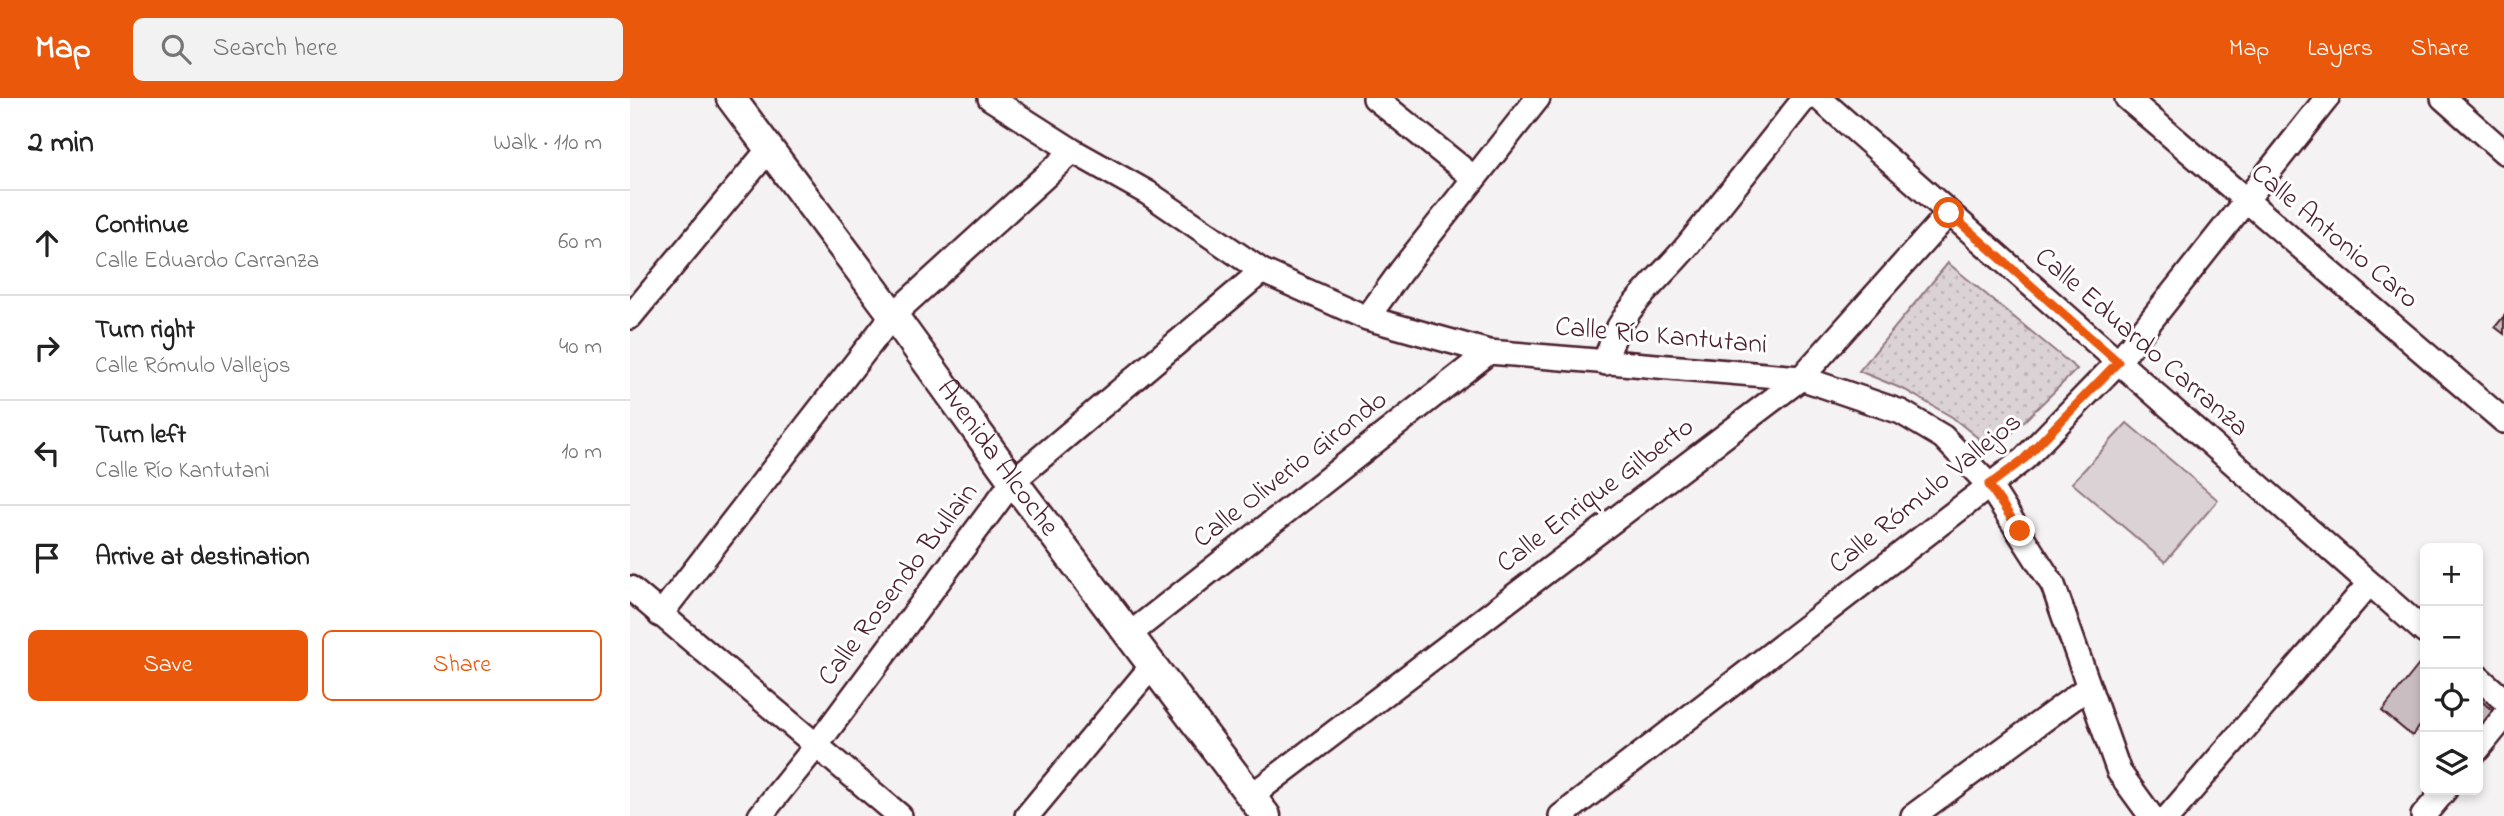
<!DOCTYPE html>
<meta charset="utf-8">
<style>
:root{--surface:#fff;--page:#f2f2f2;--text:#222;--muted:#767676;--line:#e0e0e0;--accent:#ea580c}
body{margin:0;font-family:"Indie Flower",sans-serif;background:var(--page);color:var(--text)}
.controls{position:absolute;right:21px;bottom:21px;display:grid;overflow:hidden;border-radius:10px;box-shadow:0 4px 10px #0003}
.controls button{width:63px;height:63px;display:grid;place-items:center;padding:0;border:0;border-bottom:2px solid var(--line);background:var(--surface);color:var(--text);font:35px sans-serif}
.stop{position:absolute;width:21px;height:21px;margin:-16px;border:5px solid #ea580c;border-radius:50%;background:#fff}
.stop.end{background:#ea580c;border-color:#fff;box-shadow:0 2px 7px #0008}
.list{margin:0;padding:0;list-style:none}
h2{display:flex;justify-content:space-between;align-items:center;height:91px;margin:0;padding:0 28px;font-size:30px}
h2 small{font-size:23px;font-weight:400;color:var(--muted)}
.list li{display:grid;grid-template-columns:46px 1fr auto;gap:21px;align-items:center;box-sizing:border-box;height:105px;padding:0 28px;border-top:2px solid var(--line)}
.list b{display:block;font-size:26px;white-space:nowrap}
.list p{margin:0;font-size:23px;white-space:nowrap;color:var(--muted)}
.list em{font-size:23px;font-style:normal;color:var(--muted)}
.actions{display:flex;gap:14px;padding:21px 28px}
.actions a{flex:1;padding:16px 0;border:2px solid var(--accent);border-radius:10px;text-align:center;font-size:24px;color:var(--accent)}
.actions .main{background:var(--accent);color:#fff}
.icon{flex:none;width:38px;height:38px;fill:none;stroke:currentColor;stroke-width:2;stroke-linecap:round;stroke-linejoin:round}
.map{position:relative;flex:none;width:1874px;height:718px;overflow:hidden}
header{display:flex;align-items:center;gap:42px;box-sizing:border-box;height:98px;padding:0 35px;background:var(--accent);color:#fff}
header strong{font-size:33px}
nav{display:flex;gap:38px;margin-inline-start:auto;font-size:24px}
.search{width:490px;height:63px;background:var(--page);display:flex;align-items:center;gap:18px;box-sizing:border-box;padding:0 24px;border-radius:10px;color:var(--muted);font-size:26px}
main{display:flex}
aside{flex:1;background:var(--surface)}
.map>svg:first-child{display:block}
</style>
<header>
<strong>Map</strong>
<div class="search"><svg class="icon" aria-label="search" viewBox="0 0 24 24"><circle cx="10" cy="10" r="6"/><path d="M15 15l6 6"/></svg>Search here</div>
<nav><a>Map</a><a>Layers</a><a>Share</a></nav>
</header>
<main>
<aside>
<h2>2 min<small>Walk · 110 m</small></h2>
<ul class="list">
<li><svg class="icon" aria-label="ahead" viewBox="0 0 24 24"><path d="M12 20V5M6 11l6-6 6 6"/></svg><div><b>Continue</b><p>Calle Eduardo Carranza</p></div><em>60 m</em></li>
<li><svg class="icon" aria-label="right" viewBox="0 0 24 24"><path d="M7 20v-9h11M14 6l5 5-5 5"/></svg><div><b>Turn right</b><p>Calle Rómulo Vallejos</p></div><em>40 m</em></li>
<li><svg class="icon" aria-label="left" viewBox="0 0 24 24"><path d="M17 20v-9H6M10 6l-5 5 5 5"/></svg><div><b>Turn left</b><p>Calle Río Kantutani</p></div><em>10 m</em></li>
<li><svg class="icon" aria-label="arrive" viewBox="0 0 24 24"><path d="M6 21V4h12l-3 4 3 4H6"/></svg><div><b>Arrive at destination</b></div></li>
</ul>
<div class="actions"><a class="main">Save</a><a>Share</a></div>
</aside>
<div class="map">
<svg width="1874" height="718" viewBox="0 0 1874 718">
<defs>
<pattern id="park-dots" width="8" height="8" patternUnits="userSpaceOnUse" patternTransform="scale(1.75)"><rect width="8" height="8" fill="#dbd2d5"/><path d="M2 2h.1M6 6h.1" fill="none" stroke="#bdb4b7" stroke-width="1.8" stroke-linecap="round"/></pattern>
</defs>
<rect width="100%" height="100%" fill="#f4f2f2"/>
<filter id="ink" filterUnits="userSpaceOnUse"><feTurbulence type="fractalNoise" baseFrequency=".0143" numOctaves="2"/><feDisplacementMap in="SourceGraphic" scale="14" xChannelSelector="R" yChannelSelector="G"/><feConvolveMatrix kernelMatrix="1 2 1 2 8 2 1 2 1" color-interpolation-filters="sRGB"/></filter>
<g filter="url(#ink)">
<!-- grass -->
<path fill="#dbd2d5" stroke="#927880" stroke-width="2" d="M 1497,325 L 1588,402 L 1535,464 L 1442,385 Z"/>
<!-- park -->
<path fill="url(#park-dots)" stroke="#927880" stroke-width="2" d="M 1318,165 L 1447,271 L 1364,353 L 1322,319 L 1275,292 L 1229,273 Z"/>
<!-- building -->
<path fill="#cabdc1" stroke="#4a1f2b" stroke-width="2" d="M 1874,218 L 1874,236 L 1865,229 Z
M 1795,559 L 1795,622 L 1782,638 L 1752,613 Z
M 1848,600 L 1864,614 L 1848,636 Z"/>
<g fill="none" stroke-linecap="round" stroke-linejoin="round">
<!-- minor casing -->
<g stroke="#4a1f2b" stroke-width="28">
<path id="minor" d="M 360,0 L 443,53 L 518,95 L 632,173 L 737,220 L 859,254 L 1171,280 L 1271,314 L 1313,339 L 1359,387 L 1423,487 L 1489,674 L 1521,718
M 745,0 L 844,80
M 1189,0 L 1795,534
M 1497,0 L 1874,323
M 1813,0 L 1874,54
M 0,219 L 139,51
M 737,220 L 771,173 L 908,0
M 976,265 C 984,215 1027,185 1058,147 C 1097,98 1136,49 1175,0
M 0,490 L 270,718
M 30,517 L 263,217 L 443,53
M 500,536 L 859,254
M 1848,579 L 1874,602
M 1848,651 L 1874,619
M 621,698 L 1171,280 L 1319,115
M 130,718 L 186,648 L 383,383 L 632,173
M 397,718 L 522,568
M 931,718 L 1394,361 L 1488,264 L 1697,0
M 1283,718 L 1457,590
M 1539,718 L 1739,486
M 1793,718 L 1815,692"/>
</g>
<!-- tertiary casing -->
<g stroke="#4a1f2b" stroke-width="33">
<g id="tertiary">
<path id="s1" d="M 101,0 L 263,217 L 383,383 L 636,718"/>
</g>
</g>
<!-- minor -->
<use href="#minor" stroke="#fff" stroke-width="23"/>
<!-- tertiary -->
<use href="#tertiary" stroke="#fff" stroke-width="28"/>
</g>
</g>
<g fill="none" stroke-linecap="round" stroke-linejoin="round" filter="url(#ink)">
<!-- route -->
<path stroke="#ea580c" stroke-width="9" d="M 1319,115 L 1488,264 L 1394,361 L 1359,387 L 1390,433"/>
</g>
<g text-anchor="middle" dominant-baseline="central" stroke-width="6" stroke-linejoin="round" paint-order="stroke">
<!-- street labels -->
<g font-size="28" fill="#4a1f2b" stroke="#fff">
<text transform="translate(1704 139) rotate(40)">Calle Antonio Caro</text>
<text transform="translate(1031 239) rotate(5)">Calle Río Kantutani</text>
<text transform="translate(1511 245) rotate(41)">Calle Eduardo Carranza</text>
<text stroke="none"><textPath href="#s1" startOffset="448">Avenida Alcoche</textPath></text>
<text transform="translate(661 372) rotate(-38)">Calle Oliverio Girondo</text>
<text transform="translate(1296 396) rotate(-39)">Calle Rómulo Vallejos</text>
<text transform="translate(966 398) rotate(-37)">Calle Enrique Gilberto</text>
<text transform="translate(269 487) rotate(-53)">Calle Rosendo Bullain</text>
</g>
</g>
</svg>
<div class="controls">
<button>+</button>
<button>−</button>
<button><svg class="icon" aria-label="locate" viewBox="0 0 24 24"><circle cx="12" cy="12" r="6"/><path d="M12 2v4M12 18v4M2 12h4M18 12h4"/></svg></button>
<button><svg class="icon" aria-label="layers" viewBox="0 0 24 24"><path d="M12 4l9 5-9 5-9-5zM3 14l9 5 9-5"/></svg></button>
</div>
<div class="stop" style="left:1319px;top:115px"></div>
<div class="stop end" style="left:1390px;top:433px"></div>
</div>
</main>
